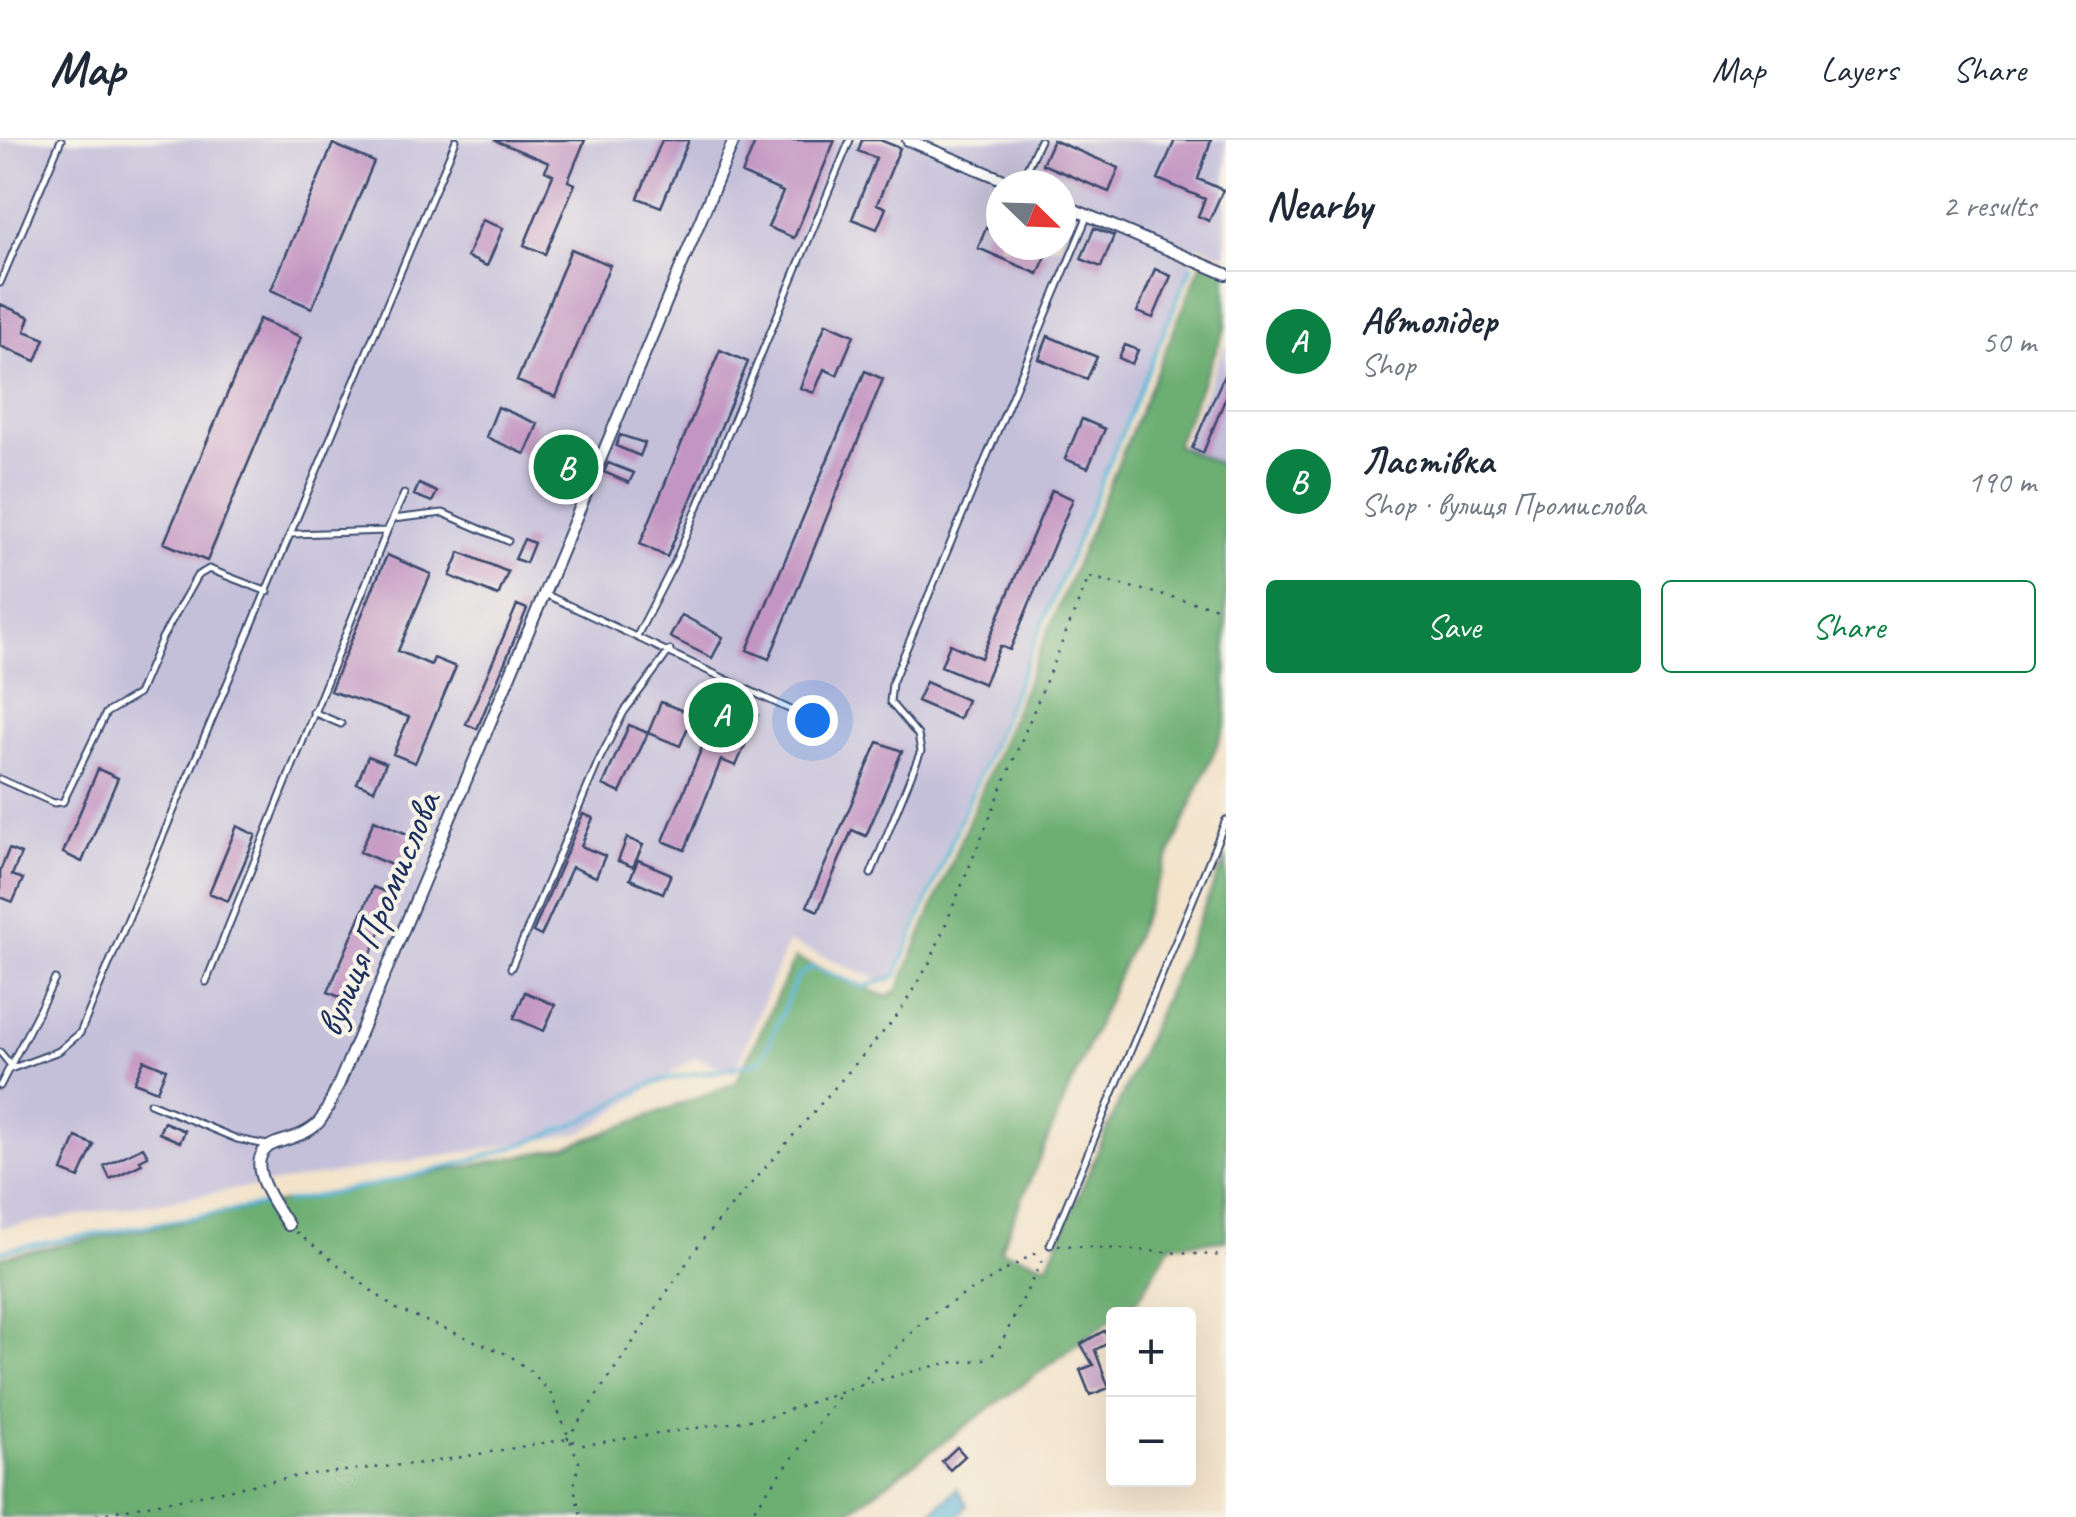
<!DOCTYPE html>
<meta charset="utf-8">
<style>
:root{--surface:#fff;--page:#f2f2f3;--text:#1f2937;--muted:#747a83;--line:#e0e1e3;--accent:#0b8043}
body{margin:0;font-family:Caveat,sans-serif;background:var(--page);color:var(--text)}
.controls{position:absolute;right:30px;bottom:30px;display:grid;overflow:hidden;border-radius:10px;box-shadow:0 10px 40px #0002}
.controls button{width:90px;height:90px;display:grid;place-items:center;padding:0;border:0;border-bottom:2px solid var(--line);background:var(--surface);color:var(--text);font:50px sans-serif}
.compass{position:absolute;left:986px;top:30px;width:90px;height:90px;border-radius:50%;background:var(--surface);box-shadow:0 10px 40px #0002;rotate:113deg}
.you{position:absolute;left:812px;top:580px;width:35px;height:35px;margin:-25px;border:8px solid #fff;border-radius:50%;background:#1a73e8;box-shadow:0 0 0 15px #1a73e833}
.badge{display:grid;place-items:center;width:65px;height:65px;border-radius:50%;background:var(--accent);color:#fff;font-size:32px;font-weight:700}
.pin{position:absolute;translate:-50% -50%;border:5px solid #fff;box-shadow:0 2px 10px #0006}
.list{margin:0;padding:0;list-style:none}
h2{display:flex;justify-content:space-between;align-items:center;height:130px;margin:0;padding:0 40px;font-size:42px}
h2 small{font-size:32px;font-weight:400;color:var(--muted)}
.list li{display:grid;grid-template-columns:65px 1fr auto;gap:30px;align-items:center;box-sizing:border-box;height:140px;padding:0 40px;border-top:2px solid var(--line)}
.list b{display:block;font-size:38px;white-space:nowrap}
.list p{margin:0;font-size:32px;white-space:nowrap;color:var(--muted)}
.list em{font-size:32px;font-style:normal;color:var(--muted)}
.actions{display:flex;gap:20px;padding:30px 40px}
.actions a{flex:1;padding:22px 0;border:2px solid var(--accent);border-radius:10px;text-align:center;font-size:35px;color:var(--accent)}
.actions .main{background:var(--accent);color:#fff}
.map{position:relative;flex:none;width:1226px;height:1377px;overflow:hidden}
header{display:flex;align-items:center;gap:60px;box-sizing:border-box;height:140px;padding:0 50px;background:var(--surface);border-bottom:2px solid var(--line)}
header strong{font-size:48px}
nav{display:flex;gap:55px;margin-inline-start:auto;font-size:35px}
main{display:flex}
aside{flex:1;background:var(--surface)}
.map>svg:first-child{display:block}
</style>
<header>
<strong>Map</strong>
<nav><a>Map</a><a>Layers</a><a>Share</a></nav>
</header>
<main>
<div class="map">
<svg width="1226" height="1377" viewBox="0 0 1226 1377">
<rect width="100%" height="100%" fill="#f7f3e8"/>
<filter id="ink" filterUnits="userSpaceOnUse"><feTurbulence type="fractalNoise" baseFrequency=".01" numOctaves="2"/><feDisplacementMap in="SourceGraphic" scale="20" xChannelSelector="R" yChannelSelector="G"/><feConvolveMatrix kernelMatrix="1 2 1 2 8 2 1 2 1" color-interpolation-filters="sRGB"/></filter>
<filter id="wash" filterUnits="userSpaceOnUse"><feTurbulence type="fractalNoise" baseFrequency=".0048" numOctaves="4" result="noise"/><feDisplacementMap in="SourceGraphic" scale="40" xChannelSelector="R" yChannelSelector="G"/><feGaussianBlur stdDeviation="2.25" result="paint"/><feColorMatrix in="noise" values="0 0 0 0 0 0 0 0 0 0 0 0 0 0 0 0 0 1.4 0 .05"/><feComposite in="paint" operator="in"/></filter>
<g filter="url(#wash)">
<rect width="100%" height="100%" fill="#f3e3cb"/>
<!-- industrial -->
<path fill="#c5c0da" fill-rule="evenodd" d="M 0,0 L 1226,0 L 1226,116 L 1198,105 L 889,844 L 788,802 L 734,933 L 696,917 L 582,993 L 0,1088 ZM 1001,45 L 1061,45 L 1061,105 L 1001,105 Z
M 1226,202 L 1226,327 L 1182,308 Z"/>
<!-- forest -->
<path fill="#6daf72" stroke="#446f68" stroke-width="2.5" d="M 1206,113 L 1226,121 L 1226,187 L 1176,305 L 1226,327 L 1226,584 L 1000,1110 L 1048,1125 L 1226,717 L 1226,1100 L 1171,1104 L 1138,1160 L 841,1377 L 0,1377 L 0,1117 L 567,1007 L 736,943 L 795,818 L 887,857 L 898,850 Z"/>
<!-- water -->
<path fill="#59b4d7" stroke="#3a729a" stroke-width="2.5" d="M 957,1348 L 967,1365 L 958,1377 L 927,1377 Z"/>
<g fill="none" stroke-linecap="round" stroke-linejoin="round">
<!-- stream -->
<path stroke="#59b4d7" stroke-width="4" d="M 286,1062 C 378,1046 498,1019 582,981 C 603,971 622,957 643,948 C 680,931 723,934 762,920 L 797,837 L 812,827 L 864,847 L 895,837 L 1192,125
M 0,1111 L 270,1064"/>
</g>
<g id="blocks">
<!-- building -->
<path fill="#c395c2" d="M 494,0 L 585,0 L 568,41 L 575,44 L 545,114 L 524,105 L 553,35 L 545,31 L 549,23 Z
M 662,0 L 689,0 L 661,67 L 638,58 Z
M 756,0 L 835,0 L 794,98 L 768,87 L 783,52 L 742,34 Z
M 862,0 L 880,0 L 900,8 L 877,64 L 886,68 L 877,89 L 852,79 L 876,18 L 858,11 Z
M 1053,0 L 1119,28 L 1109,52 L 1042,24 Z
M 1175,0 L 1211,0 L 1198,39 L 1223,50 L 1209,81 L 1198,76 L 1205,59 L 1158,39 Z
M 333,4 L 374,22 L 312,168 L 271,150 Z
M 482,80 L 503,88 L 487,126 L 467,117 Z
M 986,88 L 1001,95 L 1001,105 L 1025,105 L 1047,114 L 1038,134 L 978,108 Z
M 1094,88 L 1114,96 L 1101,127 L 1081,119 Z
M 571,109 L 610,125 L 556,257 L 517,241 Z
M 1155,129 L 1171,136 L 1153,178 L 1137,172 Z
M 0,164 L 30,177 L 25,191 L 45,199 L 36,221 L 0,206 Z
M 259,179 L 301,197 L 207,421 L 164,403 Z
M 826,183 L 854,195 L 837,235 L 824,229 L 814,253 L 800,248 Z
M 1048,196 L 1097,217 L 1087,239 L 1039,219 Z
M 1125,205 L 1138,210 L 1132,224 L 1119,218 Z
M 720,210 L 748,222 L 667,417 L 640,404 Z
M 865,231 L 883,239 L 769,519 L 747,510 Z
M 1226,231 L 1226,257 L 1203,313 L 1192,308 Z
M 498,267 L 538,284 L 525,314 L 486,297 Z
M 1082,279 L 1105,289 L 1088,328 L 1065,319 Z
M 620,295 L 645,303 L 640,316 L 616,306 Z
M 555,310 L 583,321 L 576,339 L 548,327 Z
M 608,323 L 634,333 L 629,343 L 604,332 Z
M 419,344 L 437,352 L 432,362 L 414,355 Z
M 1052,350 L 1073,359 L 1010,510 L 1000,506 L 984,544 L 941,526 L 950,504 L 981,518 Z
M 524,399 L 534,403 L 526,423 L 515,419 Z
M 460,412 L 508,432 L 498,456 L 450,436 Z
M 387,415 L 431,434 L 398,511 L 431,525 L 434,518 L 456,527 L 415,623 L 393,614 L 409,577 L 330,551 Z
M 517,465 L 527,469 L 477,589 L 466,584 Z
M 682,475 L 723,497 L 712,518 L 670,497 Z
M 926,542 L 967,560 L 959,579 L 917,561 Z
M 723,557 L 758,575 L 736,626 L 721,620 L 685,710 L 663,701 Z
M 661,562 L 693,575 L 680,606 L 648,593 Z
M 629,585 L 648,593 L 620,653 L 603,645 Z
M 878,602 L 902,611 L 866,696 L 852,690 L 818,771 L 807,766 Z
M 368,616 L 386,623 L 374,650 L 357,643 Z
M 98,629 L 118,638 L 82,722 L 63,713 Z
M 583,674 L 593,678 L 581,706 L 605,716 L 596,737 L 572,727 L 541,796 L 533,792 Z
M 374,680 L 419,699 L 406,731 L 360,712 Z
M 237,686 L 256,695 L 228,761 L 209,753 Z
M 627,698 L 643,705 L 633,727 L 618,721 Z
M 9,709 L 21,714 L 12,735 L 23,739 L 13,762 L 0,757 L 0,731 Z
M 638,720 L 671,734 L 663,753 L 630,739 Z
M 373,747 L 395,756 L 351,862 L 328,852 Z
M 525,852 L 555,865 L 544,891 L 514,878 Z
M 144,920 L 166,929 L 157,951 L 134,942 Z
M 164,982 L 185,991 L 180,1002 L 159,993 Z
M 76,997 L 94,1005 L 79,1038 L 62,1031 Z
M 143,1007 L 148,1016 L 140,1020 L 142,1024 L 110,1039 L 104,1026 Z
M 1104,1191 L 1110,1202 L 1095,1210 L 1109,1248 L 1090,1255 L 1080,1230 L 1093,1225 L 1081,1204 Z
M 957,1307 L 965,1316 L 950,1330 L 942,1321 Z"/>
</g>
</g>
<g filter="url(#ink)">
<use href="#blocks" fill-opacity="0" stroke="#3b4a6e" stroke-width="2.5"/>
<g fill="none" stroke-linecap="round" stroke-linejoin="round">
<!-- service casing -->
<g stroke="#3b4a6e" stroke-width="9">
<path id="service" d="M 1019,45 L 1040,0
M 0,143 L 61,0
M 393,379 L 443,373 L 508,401
M 387,391 L 404,354
M 545,454 L 791,570
M 638,494 L 675,422 L 850,0
M 313,572 L 341,584
M 0,639 L 54,663 L 63,662 L 106,573 L 138,554 L 162,498 L 197,436 L 209,429 L 268,452
M 871,734 L 921,611 L 918,595 L 890,562 L 892,543 L 1087,77
M 511,828 L 599,620 L 624,572 L 670,510
M 206,842 L 387,391 L 292,394
M 0,912 L 13,928 L 59,911 L 80,893 L 456,0
M 0,946 L 55,839
M 150,963 L 237,999 L 267,1005
M 1050,1105 L 1226,680"/>
</g>
<!-- minor casing -->
<g stroke="#3b4a6e" stroke-width="14">
<path id="minor" d="M 908,0 L 1016,45
M 1061,64 L 1226,134
M 288,1085 C 275,1065 238,1017 276,1003 C 291,998 308,994 319,982 C 327,972 332,958 338,946 L 734,0"/>
</g>
<!-- path -->
<path stroke="#3b4a6e" stroke-width="2.5" stroke-dasharray="2.5 8" stroke-linecap="butt" d="M 296,1092 L 394,1168 L 509,1215 L 532,1232 L 551,1254 L 579,1322 L 574,1347 L 581,1377
M 1058,1105 L 1226,1116
M 860,1245 L 946,1223 L 982,1220 L 997,1212 L 1045,1114
M 567,1299 L 703,1099 L 898,875 L 930,822 L 1089,437 L 1226,470
M 86,1377 L 304,1335 L 432,1322 L 567,1299 L 584,1305 L 769,1277 L 859,1245 L 928,1176 L 1042,1109
M 748,1377 L 842,1252"/>
<!-- service -->
<use href="#service" stroke="#fff" stroke-width="5"/>
<!-- minor -->
<use href="#minor" stroke="#fff" stroke-width="10"/>
</g>
</g>
<g text-anchor="middle" dominant-baseline="central" stroke-width="8" stroke-linejoin="round" paint-order="stroke">
<!-- street labels -->
<g font-size="40" fill="#1b2f5e" stroke="#f7f3e8">
<text transform="translate(378 774) rotate(-67)">вулиця Промислова</text>
</g>
</g>
</svg>
<div class="controls">
<button>+</button>
<button>−</button>
</div>
<svg class="compass" viewBox="-18 -18 36 36"><path d="M0-13l5 13h-10z" fill="#e53935"/><path d="M0 13l5-13h-10z" fill="#747a83"/></svg>
<div class="you"></div>
<div class="pin badge" style="left:721px;top:575px">A</div>
<div class="pin badge" style="left:566px;top:327px">B</div>
</div>
<aside>
<h2>Nearby<small>2 results</small></h2>
<ul class="list">
<li><span class="badge">A</span><div><b>Автолідер</b><p>Shop</p></div><em>50 m</em></li>
<li><span class="badge">B</span><div><b>Ластівка</b><p>Shop · вулиця Промислова</p></div><em>190 m</em></li>
</ul>
<div class="actions"><a class="main">Save</a><a>Share</a></div>
</aside>
</main>
